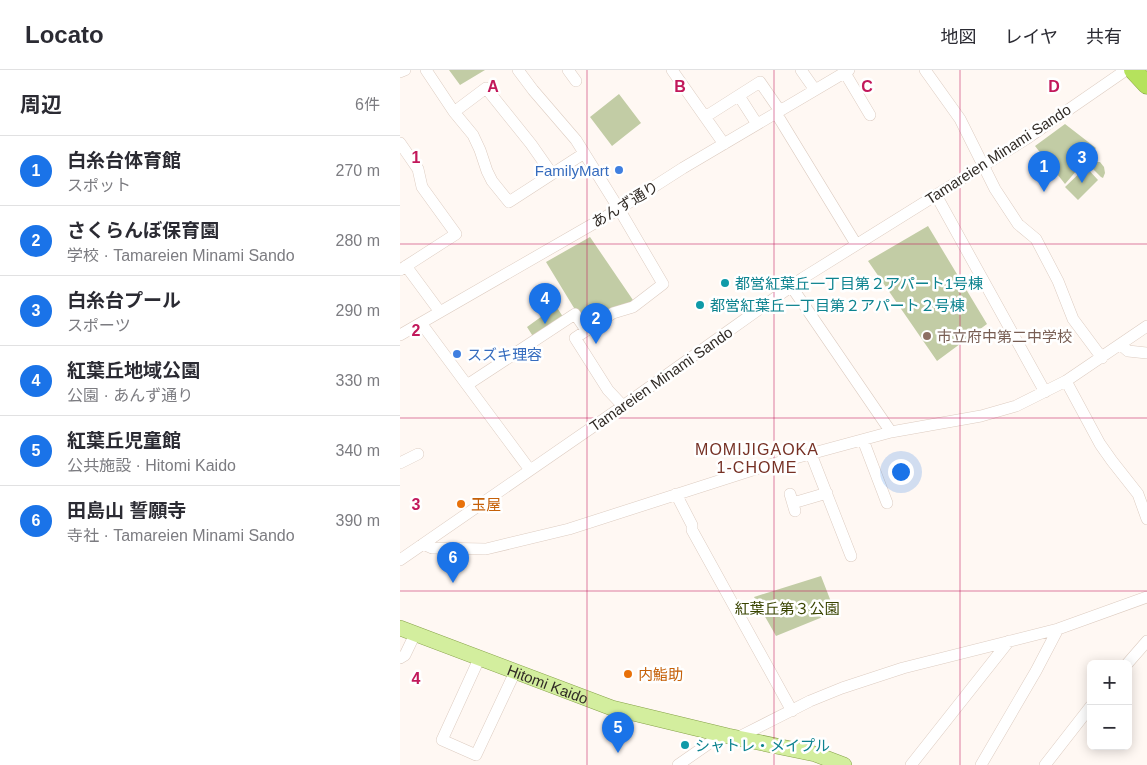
<!DOCTYPE html>
<html lang="ja">
<meta charset="utf-8">
<style>
:root{--surface:#fff;--page:#f7f7f7;--text:#2b2b33;--muted:#7c7c81;--line:#e1e1e2;--accent:#1a73e8}
body{margin:0;font-family:Helvetica,"Noto Sans JP",sans-serif;background:var(--page);color:var(--text)}
.controls{position:absolute;right:15px;bottom:15px;display:grid;overflow:hidden;border-radius:8px;box-shadow:0 2px 12px #0003}
.controls button{width:45px;height:45px;display:grid;place-items:center;padding:0;border:0;border-bottom:1px solid var(--line);background:var(--surface);color:var(--text);font:25px sans-serif}
.you{position:absolute;left:500px;top:401px;width:18px;height:18px;margin:-12px;border:4px solid #fff;border-radius:50%;background:#1a73e8;box-shadow:0 0 0 8px #1a73e833}
.badge{display:grid;place-items:center;width:32px;height:32px;border-radius:50%;background:var(--accent);color:#fff;font-size:16px;font-weight:700}
.pin{position:absolute;translate:-50% -41px;filter:drop-shadow(0 1px 2px #0008)}
.pin::after{content:'';position:absolute;top:26px;width:18px;height:15px;background:inherit;clip-path:polygon(0 0,100% 0,50% 100%)}
.list{margin:0;padding:0;list-style:none}
h2{display:flex;justify-content:space-between;align-items:center;height:65px;margin:0;padding:0 20px;font-size:21px}
h2 small{font-size:16px;font-weight:400;color:var(--muted)}
.list li{display:grid;grid-template-columns:32px 1fr auto;gap:15px;align-items:center;box-sizing:border-box;height:70px;padding:0 20px;border-top:1px solid var(--line)}
.list b{display:block;font-size:19px;white-space:nowrap}
.list p{margin:0;font-size:16px;white-space:nowrap;color:var(--muted)}
.list em{font-size:16px;font-style:normal;color:var(--muted)}
.map{position:relative;flex:none;width:747px;height:695px;overflow:hidden}
header{display:flex;align-items:center;gap:30px;box-sizing:border-box;height:70px;padding:0 25px;background:var(--surface);border-bottom:1px solid var(--line)}
header strong{font-size:24px}
nav{display:flex;gap:28px;margin-inline-start:auto;font-size:18px}
main{display:flex}
aside{flex:1;background:var(--surface)}
.map>svg:first-child{display:block}
</style>
<header>
<strong>Locato</strong>
<nav><a>地図</a><a>レイヤ</a><a>共有</a></nav>
</header>
<main>
<aside>
<h2>周辺<small>6件</small></h2>
<ul class="list">
<li><span class="badge">1</span><div><b>白糸台体育館</b><p>スポット</p></div><em>270 m</em></li>
<li><span class="badge">2</span><div><b>さくらんぼ保育園</b><p>学校 · Tamareien Minami Sando</p></div><em>280 m</em></li>
<li><span class="badge">3</span><div><b>白糸台プール</b><p>スポーツ</p></div><em>290 m</em></li>
<li><span class="badge">4</span><div><b>紅葉丘地域公園</b><p>公園 · あんず通り</p></div><em>330 m</em></li>
<li><span class="badge">5</span><div><b>紅葉丘児童館</b><p>公共施設 · Hitomi Kaido</p></div><em>340 m</em></li>
<li><span class="badge">6</span><div><b>田島山 誓願寺</b><p>寺社 · Tamareien Minami Sando</p></div><em>390 m</em></li>
</ul>
</aside>
<div class="map">
<svg width="747" height="695" viewBox="0 0 747 695">
<rect width="100%" height="100%" fill="#fff8f3"/>
<!-- green -->
<path fill="#c2cca5" d="M 49,0 L 85,0 L 60,15 Z
M 219,24 L 241,53 L 212,76 L 190,47 Z
M 665,54 L 696,78 L 665,114 L 635,76 Z
M 696,92 L 700,92 L 704,97 L 705,103 L 703,108 L 701,107 L 690,96 L 690,94 Z
M 686,97 L 698,110 L 678,130 L 665,117 Z
M 528,156 L 587,254 L 537,291 L 468,191 Z
M 190,167 L 235,233 L 185,256 L 146,192 Z
M 156,236 L 165,250 L 134,268 L 127,257 Z
M 421,506 L 435,542 L 376,566 L 354,527 Z"/>
<g fill="none" stroke-linecap="round" stroke-linejoin="round">
<!-- minor casing -->
<g stroke="#ddccc1" stroke-width="12">
<path id="minor" d="M 26,0 L 54,42 L 73,65 L 80,80 L 87,101 L 92,111 L 109,132 L 183,84
M 118,0 L 133,20 L 176,70 L 219,139 L 263,214 L 233,237 L 213,243 L 175,268 L 208,320 L 223,336
M 168,0 L 176,11
M 272,0 L 324,74
M 401,0 L 415,20
M 525,0 L 560,49 L 595,119 L 618,154 L 636,169 L 658,211 L 673,249 L 702,288
M 0,2 L 5,0
M 445,3 L 470,45
M 339,26 L 357,54
M 54,42 L 86,18 L 131,74 L 152,104
M 376,43 L 456,174
M 305,47 L 360,12 L 380,41
M 0,73 L 18,99 L 22,117 L 56,164 L 0,200
M 536,125 L 645,322
M 6,196 L 40,242
M 391,216 L 491,362
M 21,253 L 130,400
M 0,265 L 219,139 L 283,98 L 449,0
M 721,275 L 728,281 L 747,283
M 666,311 L 700,374 L 712,391 L 738,424 L 747,449
M 67,315 L 175,244 L 186,260
M 463,370 L 487,433
M 411,384 L 451,486
M 0,393 L 18,384
M 276,424 L 292,455 L 292,460 L 392,641
M 390,424 L 395,441
M 393,433 L 427,423
M 23,474 L 32,478 L 86,479 L 169,459 L 362,397 L 491,362 L 581,346 L 616,336 L 666,311 L 747,256
M 0,490 L 223,336 L 403,208 L 626,69 L 726,0
M 0,588 L 5,585 L 15,564
M 79,589 L 42,670 L 76,685 L 115,602
M 727,594 L 747,571
M 337,668 L 410,631 L 442,618 L 503,598 L 658,559 L 747,527
M 278,695 L 311,672 L 320,664
M 511,695 L 609,571
M 581,695 L 636,601 L 658,559
M 645,695 L 691,636"/>
</g>
<!-- major casing -->
<g stroke="#87a24a" stroke-width="16">
<g id="major">
<path id="s1" d="M 0,558 L 212,638 L 328,666 L 415,684 L 444,695"/>
</g>
</g>
<!-- highway casing -->
<g stroke="#87a24a" stroke-width="19">
<path id="highway" d="M 733,0 L 747,15"/>
</g>
<!-- minor -->
<use href="#minor" stroke="#fff" stroke-width="11"/>
<!-- major -->
<use href="#major" stroke="#d3ee9e" stroke-width="15"/>
<!-- highway -->
<use href="#highway" stroke="#b5e25d" stroke-width="18"/>
</g>
<!-- grid -->
<path fill="none" stroke="#c2185b" stroke-width="1" stroke-opacity="0.55" d="M 187,0 L 187,695M 374,0 L 374,695M 560,0 L 560,695M 0,174 L 747,174M 0,348 L 747,348M 0,521 L 747,521"/>
<!-- markers -->
<g fill="#3f7fe0" stroke="#fff" stroke-width="2">
<circle cx="219" cy="100" r="5"/>
<circle cx="57" cy="284" r="5"/>
</g>
<g fill="#0f9aa8" stroke="#fff" stroke-width="2">
<circle cx="325" cy="213" r="5"/>
<circle cx="300" cy="235" r="5"/>
<circle cx="285" cy="675" r="5"/>
</g>
<circle fill="#8d6e63" stroke="#fff" stroke-width="2" cx="527" cy="266" r="5"/>
<g fill="#e8710a" stroke="#fff" stroke-width="2">
<circle cx="61" cy="434" r="5"/>
<circle cx="228" cy="604" r="5"/>
</g>
<g text-anchor="middle" dominant-baseline="central" stroke-width="5" stroke-linejoin="round" paint-order="stroke">
<!-- street labels -->
<g font-size="15" fill="#312b26" stroke="#fff">
<text transform="translate(598 84) rotate(-33)">Tamareien Minami Sando</text>
<text transform="translate(225 134) rotate(-31)">あんず通り</text>
<text transform="translate(261 309) rotate(-35)">Tamareien Minami Sando</text>
<text stroke="none"><textPath href="#s1" startOffset="158">Hitomi Kaido</textPath></text>
</g>
<!-- shop labels -->
<g font-size="15" fill="#366cbe" stroke="#fff" text-anchor="end">
<text x="209" y="100">FamilyMart</text>
<text x="67" y="284" text-anchor="start">スズキ理容</text>
</g>
<!-- culture labels -->
<g font-size="15" fill="#0d838f" stroke="#fff" text-anchor="start">
<text x="335" y="213">都営紅葉丘一丁目第２アパート1号棟</text>
<text x="310" y="235">都営紅葉丘一丁目第２アパート２号棟</text>
<text x="295" y="675">シャトレ・メイプル</text>
</g>
<!-- education labels -->
<g font-size="15" fill="#785e54" stroke="#fff" text-anchor="start">
<text x="537" y="266">市立府中第二中学校</text>
</g>
<!-- food labels -->
<g font-size="15" fill="#c56008" stroke="#fff" text-anchor="start">
<text x="71" y="434">玉屋</text>
<text x="238" y="604">内鮨助</text>
</g>
<!-- park labels -->
<g font-size="15" fill="#394400" stroke="#fff">
<text x="387" y="538">紅葉丘第３公園</text>
</g>
<!-- neighbourhood labels -->
<g font-size="16" letter-spacing="1" fill="#763125" stroke="#fff">
<text x="357" y="379">MOMIJIGAOKA<tspan x="357" dy="18">1-CHOME</tspan></text>
</g>
</g>
<g font-size="16" text-anchor="middle" font-weight="bold" fill="#c2185b" stroke="#fff" stroke-width="5" stroke-linejoin="round" paint-order="stroke">
<text x="93" y="22">A</text>
<text x="280" y="22">B</text>
<text x="467" y="22">C</text>
<text x="654" y="22">D</text>
<text x="16" y="93">1</text>
<text x="16" y="266">2</text>
<text x="16" y="440">3</text>
<text x="16" y="614">4</text>
</g>
</svg>
<div class="controls">
<button>+</button>
<button>−</button>
</div>
<div class="you"></div>
<div class="pin badge" style="left:644px;top:122px">1</div>
<div class="pin badge" style="left:196px;top:274px">2</div>
<div class="pin badge" style="left:682px;top:113px">3</div>
<div class="pin badge" style="left:145px;top:254px">4</div>
<div class="pin badge" style="left:218px;top:683px">5</div>
<div class="pin badge" style="left:53px;top:513px">6</div>
</div>
</main>
